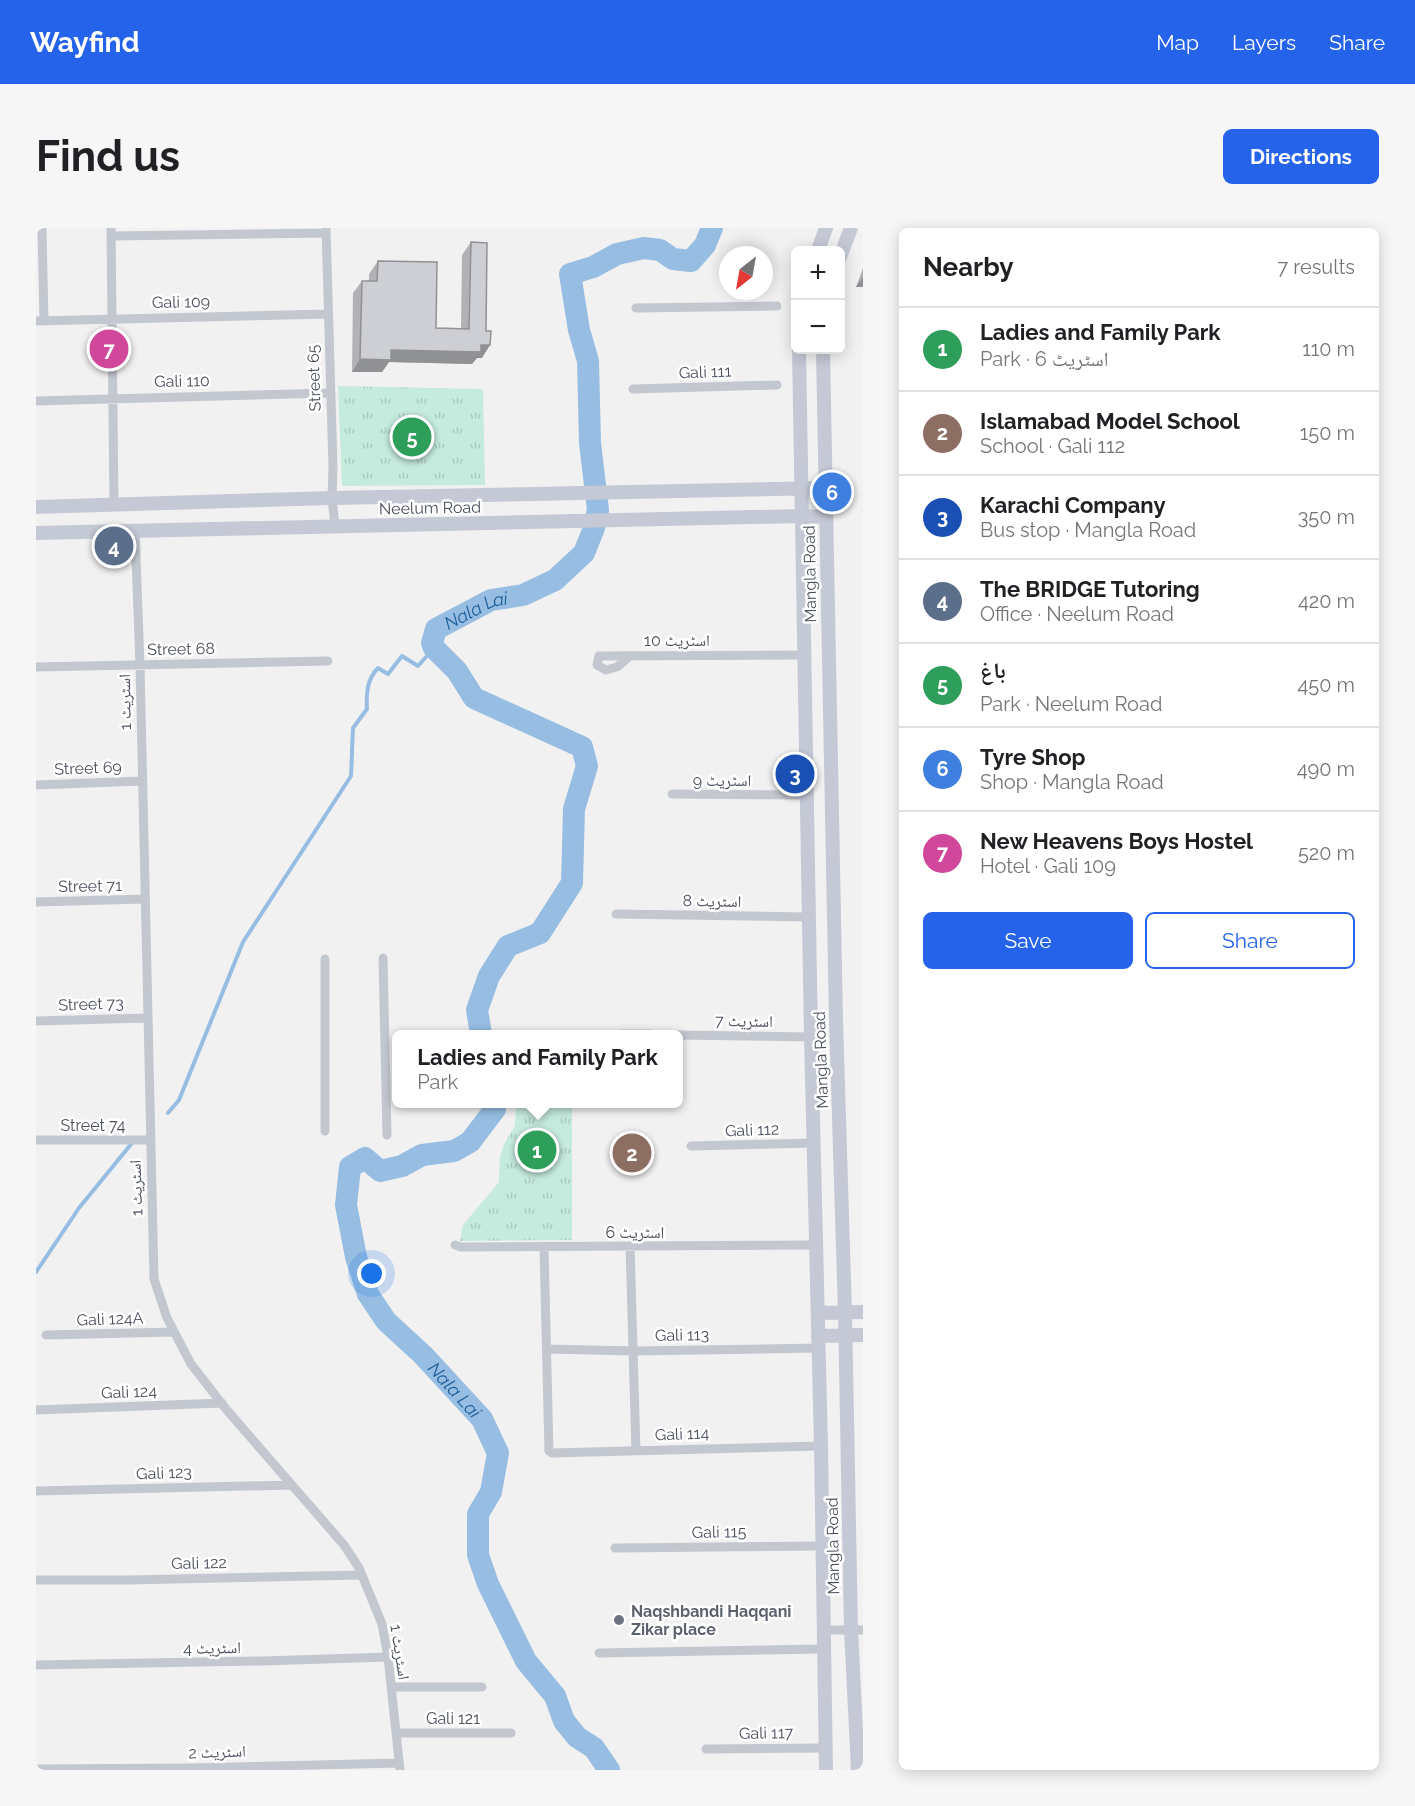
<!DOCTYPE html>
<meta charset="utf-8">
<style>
:root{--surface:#fff;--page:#f6f6f6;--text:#202124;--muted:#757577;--line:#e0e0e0;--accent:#2563eb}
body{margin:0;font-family:Raleway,"Noto Naskh Arabic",sans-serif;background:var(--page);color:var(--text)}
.controls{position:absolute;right:18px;top:18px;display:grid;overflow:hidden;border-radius:9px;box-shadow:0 3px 15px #0003}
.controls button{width:54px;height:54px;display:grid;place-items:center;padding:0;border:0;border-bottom:2px solid var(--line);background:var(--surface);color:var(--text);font:30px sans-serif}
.compass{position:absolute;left:683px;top:18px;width:54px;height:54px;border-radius:50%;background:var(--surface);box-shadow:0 3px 15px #0003;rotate:211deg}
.you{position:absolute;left:336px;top:1046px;width:21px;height:21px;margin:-15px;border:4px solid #fff;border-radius:50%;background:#1a73e8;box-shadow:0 0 0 9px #1a73e833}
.badge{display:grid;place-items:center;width:39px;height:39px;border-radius:50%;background:var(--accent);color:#fff;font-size:20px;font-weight:700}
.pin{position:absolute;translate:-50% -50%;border:3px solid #fff;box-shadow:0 2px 6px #0006}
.popup{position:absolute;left:356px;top:802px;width:291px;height:78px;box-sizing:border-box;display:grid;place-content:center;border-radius:9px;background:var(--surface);filter:drop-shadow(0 2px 4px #0005);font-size:20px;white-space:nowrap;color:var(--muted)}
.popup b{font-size:22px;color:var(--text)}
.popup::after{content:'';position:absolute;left:50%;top:100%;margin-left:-12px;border:12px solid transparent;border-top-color:var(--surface)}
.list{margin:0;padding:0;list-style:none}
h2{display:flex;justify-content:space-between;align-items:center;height:78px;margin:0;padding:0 24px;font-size:26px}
h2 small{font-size:20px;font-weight:400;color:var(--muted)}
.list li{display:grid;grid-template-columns:39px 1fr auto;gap:18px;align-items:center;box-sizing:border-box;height:84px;padding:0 24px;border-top:2px solid var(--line)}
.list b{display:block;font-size:22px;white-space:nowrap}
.list p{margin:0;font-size:20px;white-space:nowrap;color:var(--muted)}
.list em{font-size:20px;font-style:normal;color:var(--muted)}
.actions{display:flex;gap:12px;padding:18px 24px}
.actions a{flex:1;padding:14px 0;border:2px solid var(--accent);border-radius:9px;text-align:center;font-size:21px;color:var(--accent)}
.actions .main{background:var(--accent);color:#fff}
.map{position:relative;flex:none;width:827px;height:1542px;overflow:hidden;border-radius:9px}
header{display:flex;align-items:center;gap:36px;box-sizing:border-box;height:84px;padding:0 30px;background:var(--accent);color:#fff}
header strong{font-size:28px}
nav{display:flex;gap:33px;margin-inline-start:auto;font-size:21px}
.intro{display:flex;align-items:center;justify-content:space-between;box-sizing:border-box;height:144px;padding:0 36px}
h1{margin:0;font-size:42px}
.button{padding:15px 27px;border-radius:9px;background:var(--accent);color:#fff;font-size:21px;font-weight:700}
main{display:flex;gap:36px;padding:0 36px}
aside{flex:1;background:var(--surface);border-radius:9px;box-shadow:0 3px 15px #0003}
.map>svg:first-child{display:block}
</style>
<header>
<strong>Wayfind</strong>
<nav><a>Map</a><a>Layers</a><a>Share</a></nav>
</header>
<div class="intro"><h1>Find us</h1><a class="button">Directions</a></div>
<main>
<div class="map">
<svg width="827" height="1542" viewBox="0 0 827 1542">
<defs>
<pattern id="grass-tufts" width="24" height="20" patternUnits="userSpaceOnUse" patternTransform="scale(1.5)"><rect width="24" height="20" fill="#c5eade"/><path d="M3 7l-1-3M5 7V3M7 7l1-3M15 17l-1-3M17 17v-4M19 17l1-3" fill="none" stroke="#abcac1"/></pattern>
</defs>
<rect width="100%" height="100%" fill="#f2f1f1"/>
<!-- grass -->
<path fill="url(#grass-tufts)" d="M 302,158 L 447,161 L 449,257 L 306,258 Z
M 480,876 L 536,876 L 536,1012 L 424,1013 L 427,997 L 463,954 L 464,929 L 468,916 L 479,898 Z"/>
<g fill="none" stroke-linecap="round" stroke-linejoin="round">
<!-- stream -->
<path stroke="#97bee2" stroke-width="4" d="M 132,885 L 143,872 L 207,714 L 315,548 L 317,500 L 331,481 C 330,466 331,451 342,440 L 352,446 L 366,428 L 382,438 L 398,420
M 0,1044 L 43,980 L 96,915"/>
<!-- river -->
<g stroke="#97bee2" stroke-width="22">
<path id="s1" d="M 445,806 L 441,782 L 453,748 L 472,718 L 504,705 L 536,655 L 538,581 L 551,538 L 546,519 L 438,470 L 421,443 L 398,420 L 396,415 L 400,401 L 455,372 L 487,367 L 519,352 L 548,325 L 558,300 L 562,282 L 554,215 L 552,133 L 543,102 L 534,46 L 557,39 L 581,26 L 608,20 L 624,22 L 637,31 L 655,33 L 669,17 L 676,0"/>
<path id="s2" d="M 457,876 L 459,881 L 434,914 L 418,923 L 386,927 L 366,938 L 344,943 L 329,930 L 314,939 L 310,977 L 320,1029 L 332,1066 L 350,1093 L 387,1127 L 446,1191 L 462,1225 L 455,1264 L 442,1286 L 442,1327 L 452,1356 L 490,1433 L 519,1468 L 528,1493 L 541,1509 L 558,1520 L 573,1542"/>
</g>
<!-- street -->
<path stroke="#c3c7d0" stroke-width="9" d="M 6,0 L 8,93
M 75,0 L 78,277
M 290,0 L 297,239 L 296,270 L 299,298
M 75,8 L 290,5
M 600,80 L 741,78
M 0,93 L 291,86
M 597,161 L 741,157
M 0,173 L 294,165
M 99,303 L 104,437 L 118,1051 L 131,1090 L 155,1136 L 190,1181 L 308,1317 L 323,1340 L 346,1396 L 352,1429 L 364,1542
M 594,428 L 581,439 L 570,442 L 561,437 L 563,428 L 769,427
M 0,439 L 292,433
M 0,557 L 106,553
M 636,566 L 772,567
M 0,674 L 109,671
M 580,686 L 772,689
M 347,730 L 351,907
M 289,731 L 289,903
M 0,793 L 111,790
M 587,806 L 614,806
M 642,807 L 775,809
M 0,912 L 113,912
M 655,918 L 778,915
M 419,1017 L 425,1019 L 780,1017
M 594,1018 L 600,1223
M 508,1020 L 513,1223 L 516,1225 L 785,1218
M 10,1107 L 138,1104
M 511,1121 L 598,1123 L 782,1120
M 0,1182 L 186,1175
M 0,1263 L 256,1257
M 579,1320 L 787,1318
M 0,1352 L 92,1352 L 326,1347
M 788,1402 L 827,1402
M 563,1425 L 787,1421
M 0,1437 L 227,1433 L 352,1429
M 355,1459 L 446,1459
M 360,1505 L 475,1505
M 670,1521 L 790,1520
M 0,1541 L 154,1540 L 363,1535"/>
<!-- secondary -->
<path stroke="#c5c9d6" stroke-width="14" d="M 782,22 L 790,0
M 804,29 L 815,0
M 763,122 L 775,809 L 785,1218 L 790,1542
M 787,122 L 800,792 L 809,1085 L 815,1402 L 822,1542
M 0,279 L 296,270 L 788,260
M 0,305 L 767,288 L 789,289
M 782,1085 L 827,1084
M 782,1108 L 827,1107"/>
</g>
<!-- wall -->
<path fill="#b1b2b6" d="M 435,14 L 446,130 L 441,130 L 436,136 L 353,134 L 346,144 L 316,144 L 317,65 L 326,53 L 333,53 L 333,46 L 342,33 L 400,100 L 425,101 L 426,27 Z
M 827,40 L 827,59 L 820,59 Z"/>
<!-- shaded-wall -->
<path fill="#909194" d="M 827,49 L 827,59 L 820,59 Z
M 445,117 L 454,117 L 446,130 L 441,130 L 436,136 L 353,134 L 346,144 L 316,144 L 324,131 L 355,122 Z"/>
<!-- building -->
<path fill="#cecfd4" stroke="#909194" stroke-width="1.5" d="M 435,14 L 451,15 L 450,103 L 455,103 L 454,117 L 445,117 L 445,124 L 355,122 L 355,132 L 324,131 L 326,53 L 341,53 L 342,33 L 401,34 L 400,100 L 433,101 Z"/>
<!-- markers -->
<circle fill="#6b7280" stroke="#fff" stroke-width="2" cx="583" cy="1392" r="6"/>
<g text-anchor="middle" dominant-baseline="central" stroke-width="5" stroke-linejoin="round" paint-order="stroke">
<!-- street labels -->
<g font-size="16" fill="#4a4f5c" stroke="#fff">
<text transform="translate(145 74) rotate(-1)">Gali 109</text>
<text transform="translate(669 144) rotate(-2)">Gali 111</text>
<text transform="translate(278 150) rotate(-92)">Street 65</text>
<text transform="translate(146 153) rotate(-1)">Gali 110</text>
<text transform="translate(394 280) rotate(-1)">Neelum Road</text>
<text transform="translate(774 346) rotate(-91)">Mangla Road</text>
<text x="641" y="412">اسٹریٹ 10</text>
<text transform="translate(145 421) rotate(-1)">Street 68</text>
<text transform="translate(89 474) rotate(-91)">اسٹریٹ 1</text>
<text transform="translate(52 540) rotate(-2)">Street 69</text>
<text x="686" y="552">اسٹریٹ 9</text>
<text transform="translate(54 658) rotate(-1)">Street 71</text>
<text transform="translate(676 673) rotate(1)">اسٹریٹ 8</text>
<text transform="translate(55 776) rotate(-2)">Street 73</text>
<text transform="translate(708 793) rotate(1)">اسٹریٹ 7</text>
<text transform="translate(785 832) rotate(-92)">Mangla Road</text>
<text x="57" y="897">Street 74</text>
<text transform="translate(716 902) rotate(-2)">Gali 112</text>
<text transform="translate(100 960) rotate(-92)">اسٹریٹ 1</text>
<text x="599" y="1004">اسٹریٹ 6</text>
<text transform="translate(74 1091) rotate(-2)">Gali 124A</text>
<text transform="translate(646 1107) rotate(-1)">Gali 113</text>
<text transform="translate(93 1164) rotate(-2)">Gali 124</text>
<text transform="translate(646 1206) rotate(-2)">Gali 114</text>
<text transform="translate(128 1245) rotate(-2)">Gali 123</text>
<text transform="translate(683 1304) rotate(-1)">Gali 115</text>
<text transform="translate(797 1318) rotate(-91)">Mangla Road</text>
<text transform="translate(163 1335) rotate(-1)">Gali 122</text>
<text transform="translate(176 1420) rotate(-1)">اسٹریٹ 4</text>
<text transform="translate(364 1424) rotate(81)">اسٹریٹ 1</text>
<text x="417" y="1490">Gali 121</text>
<text transform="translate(730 1505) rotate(-1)">Gali 117</text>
<text transform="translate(181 1524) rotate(-2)">اسٹریٹ 2</text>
</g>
<!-- worship labels -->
<g font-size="16" font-weight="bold" fill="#5b616d" stroke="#fff" text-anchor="start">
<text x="595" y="1383">Naqshbandi Haqqani<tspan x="595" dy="18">Zikar place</tspan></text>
</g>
<!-- water labels -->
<g font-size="18" font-style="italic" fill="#1d5f9b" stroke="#fff">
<text stroke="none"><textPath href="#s1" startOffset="576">Nala Lai</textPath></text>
<text stroke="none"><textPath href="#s2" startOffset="440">Nala Lai</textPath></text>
</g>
</g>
</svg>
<div class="controls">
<button>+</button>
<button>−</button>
</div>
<svg class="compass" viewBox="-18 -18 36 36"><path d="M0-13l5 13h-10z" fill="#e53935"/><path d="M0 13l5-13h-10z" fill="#757577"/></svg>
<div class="you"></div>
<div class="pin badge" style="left:501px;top:922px;background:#2e9e5b">1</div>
<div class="popup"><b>Ladies and Family Park</b>Park</div>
<div class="pin badge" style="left:596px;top:925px;background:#8d6e63">2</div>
<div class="pin badge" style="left:759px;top:546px;background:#1a4fb4">3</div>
<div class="pin badge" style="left:78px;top:318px;background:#5c6f8a">4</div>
<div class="pin badge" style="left:376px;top:209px;background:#2e9e5b">5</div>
<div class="pin badge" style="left:796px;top:264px;background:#3f7fe0">6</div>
<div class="pin badge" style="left:73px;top:121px;background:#d1479c">7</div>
</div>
<aside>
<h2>Nearby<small>7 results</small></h2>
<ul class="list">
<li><span class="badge" style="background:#2e9e5b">1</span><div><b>Ladies and Family Park</b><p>Park · اسٹریٹ 6</p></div><em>110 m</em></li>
<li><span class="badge" style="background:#8d6e63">2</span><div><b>Islamabad Model School</b><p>School · Gali 112</p></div><em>150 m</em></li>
<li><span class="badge" style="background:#1a4fb4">3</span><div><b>Karachi Company</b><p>Bus stop · Mangla Road</p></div><em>350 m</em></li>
<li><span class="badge" style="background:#5c6f8a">4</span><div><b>The BRIDGE Tutoring</b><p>Office · Neelum Road</p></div><em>420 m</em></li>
<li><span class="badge" style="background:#2e9e5b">5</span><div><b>باغ</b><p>Park · Neelum Road</p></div><em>450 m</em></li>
<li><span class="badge" style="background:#3f7fe0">6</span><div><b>Tyre Shop</b><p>Shop · Mangla Road</p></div><em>490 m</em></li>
<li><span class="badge" style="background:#d1479c">7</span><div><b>New Heavens Boys Hostel</b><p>Hotel · Gali 109</p></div><em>520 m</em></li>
</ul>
<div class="actions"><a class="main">Save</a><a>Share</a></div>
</aside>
</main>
